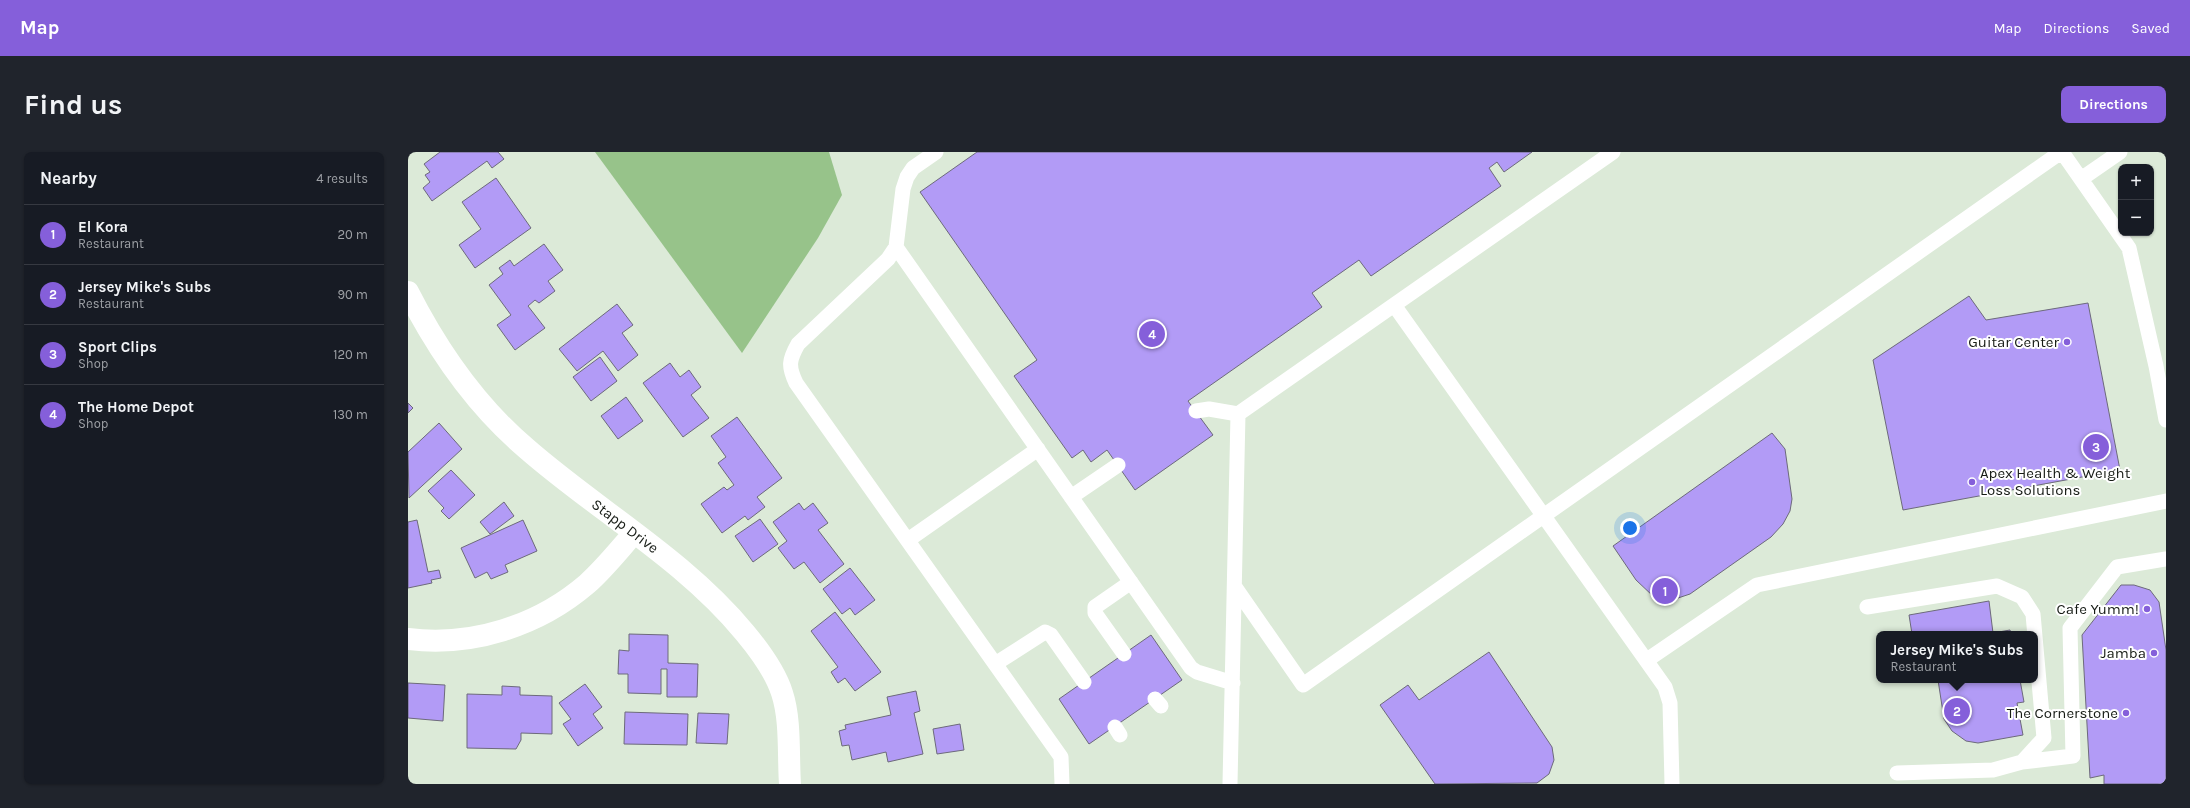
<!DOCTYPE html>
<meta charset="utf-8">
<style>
:root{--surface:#171b24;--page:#20242c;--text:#f1f3f6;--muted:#9ea1a6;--line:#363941;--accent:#855fda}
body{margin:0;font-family:Karla,sans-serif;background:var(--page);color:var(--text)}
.controls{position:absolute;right:12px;top:12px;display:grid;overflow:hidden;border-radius:8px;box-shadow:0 1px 3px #0004}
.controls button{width:36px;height:36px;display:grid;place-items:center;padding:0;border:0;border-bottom:1px solid var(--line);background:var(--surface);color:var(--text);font:20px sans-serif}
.you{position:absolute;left:1222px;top:376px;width:14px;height:14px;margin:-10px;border:3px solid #fff;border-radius:50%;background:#1a73e8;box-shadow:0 0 0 6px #1a73e833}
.badge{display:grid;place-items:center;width:26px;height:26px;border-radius:50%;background:var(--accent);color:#fff;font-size:13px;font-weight:700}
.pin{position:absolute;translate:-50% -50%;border:2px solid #fff;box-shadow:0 1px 4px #0006}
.popup{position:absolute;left:1468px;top:479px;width:162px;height:52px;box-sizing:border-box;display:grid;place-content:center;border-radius:8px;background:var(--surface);filter:drop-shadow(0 1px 3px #0005);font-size:13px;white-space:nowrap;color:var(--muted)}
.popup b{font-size:15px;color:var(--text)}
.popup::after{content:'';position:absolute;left:50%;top:100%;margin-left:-8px;border:8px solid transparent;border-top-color:var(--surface)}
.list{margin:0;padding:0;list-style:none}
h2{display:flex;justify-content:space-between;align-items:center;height:52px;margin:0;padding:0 16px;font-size:17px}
h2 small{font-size:13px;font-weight:400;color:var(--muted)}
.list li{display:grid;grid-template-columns:26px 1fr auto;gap:12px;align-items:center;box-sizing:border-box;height:60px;padding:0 16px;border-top:1px solid var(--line)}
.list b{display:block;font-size:15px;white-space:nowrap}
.list p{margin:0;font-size:13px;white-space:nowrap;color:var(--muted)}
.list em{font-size:13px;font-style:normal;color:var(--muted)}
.map{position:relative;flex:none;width:1758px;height:632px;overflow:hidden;border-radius:8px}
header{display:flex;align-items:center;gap:24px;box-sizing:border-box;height:56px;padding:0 20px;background:var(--accent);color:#fff}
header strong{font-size:19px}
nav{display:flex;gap:22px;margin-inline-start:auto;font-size:14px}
.intro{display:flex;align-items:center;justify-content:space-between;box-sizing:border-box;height:96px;padding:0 24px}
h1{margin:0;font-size:28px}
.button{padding:10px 18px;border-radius:8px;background:var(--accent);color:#fff;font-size:14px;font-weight:700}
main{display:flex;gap:24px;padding:0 24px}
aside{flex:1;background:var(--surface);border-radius:8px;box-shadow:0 1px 3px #0004}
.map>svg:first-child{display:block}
</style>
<header>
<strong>Map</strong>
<nav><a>Map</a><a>Directions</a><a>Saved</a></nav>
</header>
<div class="intro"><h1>Find us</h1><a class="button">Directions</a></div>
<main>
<aside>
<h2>Nearby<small>4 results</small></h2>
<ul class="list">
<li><span class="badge">1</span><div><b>El Kora</b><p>Restaurant</p></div><em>20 m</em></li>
<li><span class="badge">2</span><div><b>Jersey Mike's Subs</b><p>Restaurant</p></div><em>90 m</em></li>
<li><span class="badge">3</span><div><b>Sport Clips</b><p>Shop</p></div><em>120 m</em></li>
<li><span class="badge">4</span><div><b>The Home Depot</b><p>Shop</p></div><em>130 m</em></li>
</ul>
</aside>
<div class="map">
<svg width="1758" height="632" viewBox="0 0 1758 632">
<rect width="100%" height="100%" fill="#dcead8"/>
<!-- green -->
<path fill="#97c38a" d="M 187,0 L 421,0 L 434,43 L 410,86 L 334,201 Z"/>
<!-- building -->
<path fill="#b29bf6" stroke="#6d6a7b" d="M 32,0 L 90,0 L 96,7 L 84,16 L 79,9 L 24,49 L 15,36 L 22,30 L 17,23 L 22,20 L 16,12 Z
M 569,0 L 1124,0 L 1096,20 L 1089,10 L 1081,16 L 1093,34 L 963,124 L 951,108 L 904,141 L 914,155 L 780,249 L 805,283 L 727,338 L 699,298 L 683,310 L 675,298 L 664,306 L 606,224 L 629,208 L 512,40 Z
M 88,26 L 123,76 L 67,116 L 51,93 L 73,77 L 54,50 Z
M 136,92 L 155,118 L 140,129 L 147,139 L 131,151 L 127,148 L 120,154 L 137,176 L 107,198 L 89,173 L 103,163 L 81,133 L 95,122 L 91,116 L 102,108 L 106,114 Z
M 1561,144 L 1578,168 L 1680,151 L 1712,318 L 1495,358 L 1465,208 Z
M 209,152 L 225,173 L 214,181 L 230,203 L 210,219 L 195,199 L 169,219 L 151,197 Z
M 192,205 L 209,229 L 183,249 L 165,225 Z
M 262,211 L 272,225 L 281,218 L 293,235 L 283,243 L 301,266 L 275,285 L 235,231 Z
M 218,245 L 235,269 L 210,287 L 193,264 Z
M 0,251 L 5,256 L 0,261 Z
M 329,265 L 374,326 L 349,345 L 357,355 L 340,368 L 337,364 L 314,381 L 293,352 L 316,335 L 319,338 L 326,333 L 310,311 L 318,305 L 303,284 Z
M 31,271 L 54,297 L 1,346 L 0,300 Z
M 1364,281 L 1377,297 L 1384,347 L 1382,359 L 1375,372 L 1363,385 L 1282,442 L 1264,448 L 1246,445 L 1228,428 L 1205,394 Z
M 43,318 L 67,343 L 41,367 L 33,359 L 36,356 L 20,339 Z
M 96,350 L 106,364 L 82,382 L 72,370 Z
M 391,351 L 396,358 L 405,351 L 420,371 L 410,378 L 436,412 L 412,431 L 396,410 L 386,417 L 370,396 L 379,389 L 365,370 Z
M 352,367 L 370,392 L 345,410 L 327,384 Z
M 9,368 L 20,420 L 31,418 L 33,426 L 23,428 L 24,431 L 0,436 L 0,370 Z
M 115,368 L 129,399 L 97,413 L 100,420 L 83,427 L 79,420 L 67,426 L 53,396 Z
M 442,416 L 467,448 L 447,463 L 442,456 L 434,462 L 415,437 Z
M 1713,433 L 1726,433 L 1742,438 L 1751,450 L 1758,498 L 1758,632 L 1696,632 L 1696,623 L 1682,626 L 1674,483 Z
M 1581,449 L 1585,481 L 1602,478 L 1603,482 L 1504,482 L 1501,463 Z
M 427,460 L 473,520 L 447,539 L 437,526 L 430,531 L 423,520 L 430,515 L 403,479 Z
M 221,482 L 260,483 L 260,511 L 290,512 L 289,545 L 259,545 L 259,517 L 253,517 L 253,542 L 220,541 L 220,522 L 210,522 L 211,498 L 221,499 Z
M 743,483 L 774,528 L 681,592 L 651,547 Z
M 1081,500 L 1144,595 L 1146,608 L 1141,622 L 1129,631 L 1027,632 L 972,553 L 1000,533 L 1011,548 Z
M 1530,528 L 1612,528 L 1616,550 L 1609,551 L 1615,583 L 1570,591 L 1558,589 L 1544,579 L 1536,567 Z
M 0,531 L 37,533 L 35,569 L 0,566 Z
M 177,532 L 194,555 L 185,562 L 195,576 L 170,594 L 155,572 L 163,567 L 151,551 Z
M 94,534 L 112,535 L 112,543 L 144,544 L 144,582 L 113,581 L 113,588 L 108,597 L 59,596 L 59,542 L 94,543 Z
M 508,539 L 512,559 L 506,561 L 515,602 L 480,610 L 478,600 L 444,608 L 441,593 L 434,594 L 431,579 L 438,577 L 437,573 L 483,563 L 479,545 Z
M 217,560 L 280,562 L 279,593 L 216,592 Z
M 290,561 L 321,562 L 319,592 L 288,591 Z
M 552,572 L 556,598 L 529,602 L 525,577 Z"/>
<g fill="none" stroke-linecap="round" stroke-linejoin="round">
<!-- service -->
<path stroke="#fff" stroke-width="15" d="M 528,0 L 505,16 L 499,25 L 495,37 L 488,95 L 480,107 L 390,192 C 381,208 380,214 388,231 L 653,605 L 654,632
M 1654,0 L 1721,96 L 1748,214 L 1758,268
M 1673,27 L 1712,0
M 488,95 L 783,516 L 789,520 L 825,531
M 986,153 L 1257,535 L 1262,551 L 1264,632
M 788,259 L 801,257 L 830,262
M 663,345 L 710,313
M 500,388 L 630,297
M 827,435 L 895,533 L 1653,0
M 1459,455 L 1589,434 L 1614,445 L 1625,462 L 1636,586 L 1614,610
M 716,502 L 687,461 L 687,455 L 723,430
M 1239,508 L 1349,433 L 1758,349
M 587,512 L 637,480 L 643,483 L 676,530
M 747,547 L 753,554
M 707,575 L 712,583
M 1489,621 L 1585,618 L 1614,610 L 1665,604 L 1662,476 L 1709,415 L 1758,407
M 822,632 L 830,262 L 1205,0"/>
<!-- minor -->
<path stroke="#fff" stroke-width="22" d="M 0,140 C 30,199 68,254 119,297 C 190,359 276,407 337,481 C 352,499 367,519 374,541 C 383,568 380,604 382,632
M 0,487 C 64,495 130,474 179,432 C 196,417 211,398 226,381"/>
</g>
<!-- markers -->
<g fill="#855fda" stroke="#fff" stroke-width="1.5">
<circle cx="1659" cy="190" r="4"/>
<circle cx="1564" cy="330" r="4"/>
<circle cx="1739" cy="457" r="4"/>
<circle cx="1746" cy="501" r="4"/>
<circle cx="1718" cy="561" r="4"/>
</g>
<g text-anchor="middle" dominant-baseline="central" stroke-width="4" stroke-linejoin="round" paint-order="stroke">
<!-- poi labels -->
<g font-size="15" fill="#161b15" stroke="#fff" text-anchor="end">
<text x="1651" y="190">Guitar Center</text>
<text x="1572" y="321" text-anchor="start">Apex Health &amp; Weight<tspan x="1572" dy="17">Loss Solutions</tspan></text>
<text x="1731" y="457">Cafe Yumm!</text>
<text x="1738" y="501">Jamba</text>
<text x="1710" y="561">The Cornerstone</text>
</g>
<!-- street labels -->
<g font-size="15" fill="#161b15" stroke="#fff">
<text transform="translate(217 374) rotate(37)">Stapp Drive</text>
</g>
</g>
</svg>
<div class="controls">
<button>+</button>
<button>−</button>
</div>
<div class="you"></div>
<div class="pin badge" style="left:1257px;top:439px">1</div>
<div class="pin badge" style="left:1549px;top:559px">2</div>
<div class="popup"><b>Jersey Mike's Subs</b>Restaurant</div>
<div class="pin badge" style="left:1688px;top:295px">3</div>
<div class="pin badge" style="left:744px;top:182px">4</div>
</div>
</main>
